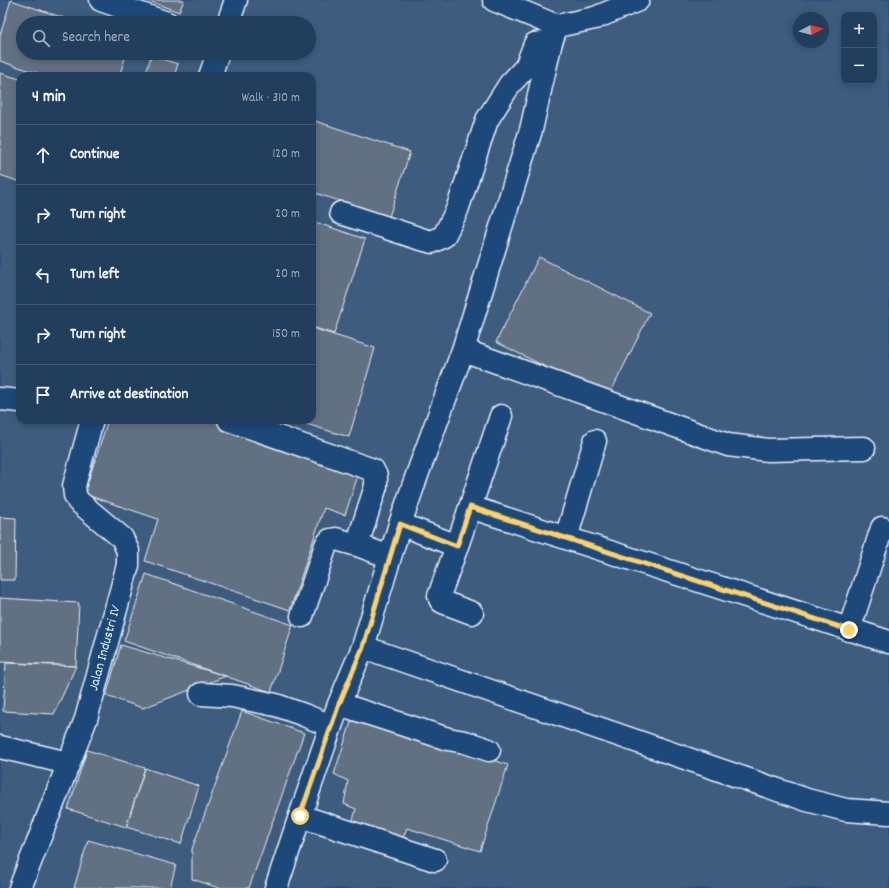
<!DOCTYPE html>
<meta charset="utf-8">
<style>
:root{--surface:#213e5d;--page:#2d4966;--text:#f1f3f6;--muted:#a2aebc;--line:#3e5772}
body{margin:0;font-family:Dekko,sans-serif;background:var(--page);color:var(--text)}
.controls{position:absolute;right:12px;top:12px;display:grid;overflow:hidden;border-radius:8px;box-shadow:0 2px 6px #0003}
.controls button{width:36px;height:36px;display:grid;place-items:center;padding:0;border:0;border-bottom:1px solid var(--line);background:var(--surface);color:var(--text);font:20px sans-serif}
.compass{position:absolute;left:793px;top:12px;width:36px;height:36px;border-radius:50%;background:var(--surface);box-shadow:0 2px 6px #0003;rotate:83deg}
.stop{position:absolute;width:12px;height:12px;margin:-9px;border:3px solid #ffd166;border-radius:50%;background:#fff}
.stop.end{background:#ffd166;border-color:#fff;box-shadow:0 1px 4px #0008}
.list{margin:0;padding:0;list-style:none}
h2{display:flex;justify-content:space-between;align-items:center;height:52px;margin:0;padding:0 16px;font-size:17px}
h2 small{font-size:13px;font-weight:400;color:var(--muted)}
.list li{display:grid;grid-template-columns:26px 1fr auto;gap:12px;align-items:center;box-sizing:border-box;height:60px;padding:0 16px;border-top:1px solid var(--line)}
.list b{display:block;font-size:15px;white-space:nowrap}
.list em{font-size:13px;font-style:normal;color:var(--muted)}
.icon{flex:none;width:22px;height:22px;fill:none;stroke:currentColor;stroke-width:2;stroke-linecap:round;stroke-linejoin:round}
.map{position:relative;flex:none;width:889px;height:888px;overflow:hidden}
.search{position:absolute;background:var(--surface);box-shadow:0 2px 6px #0003;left:16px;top:16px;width:300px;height:44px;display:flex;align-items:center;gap:10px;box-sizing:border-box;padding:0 14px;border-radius:22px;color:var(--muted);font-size:15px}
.panel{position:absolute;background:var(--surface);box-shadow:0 2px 6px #0003;left:16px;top:72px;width:300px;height:352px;border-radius:12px}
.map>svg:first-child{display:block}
</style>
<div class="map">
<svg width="889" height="888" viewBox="0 0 889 888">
<rect width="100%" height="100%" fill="#2c527c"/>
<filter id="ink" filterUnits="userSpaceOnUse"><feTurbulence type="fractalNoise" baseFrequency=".025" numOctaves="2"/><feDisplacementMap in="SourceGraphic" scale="8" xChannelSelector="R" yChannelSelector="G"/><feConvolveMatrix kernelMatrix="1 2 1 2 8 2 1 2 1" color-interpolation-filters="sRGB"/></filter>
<g filter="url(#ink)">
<!-- built -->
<path fill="#3c5b7e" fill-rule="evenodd" d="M 0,0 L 889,0 L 889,888 L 0,888 ZM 844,15 L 874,15 L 874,81 L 844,81 ZM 799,18 L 823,18 L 823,42 L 799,42 ZM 23,23 L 309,23 L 309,53 L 23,53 ZM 20,76 L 312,76 L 312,420 L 20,420 Z"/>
<!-- building -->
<path fill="#627182" stroke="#e8f1f8" d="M 11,0 L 79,23 L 23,23 L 23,53 L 127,53 L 119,76 L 46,76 L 0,61 L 0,35 Z
M 146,0 L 184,0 L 179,12 Z
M 151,56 L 178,64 L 174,76 L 145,76 Z
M 0,73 L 20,79 L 20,182 L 0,175 Z
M 312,120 L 410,152 L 389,217 L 312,192 Z
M 312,221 L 365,239 L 334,334 L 312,327 Z
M 539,257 L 650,313 L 608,398 L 496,342 Z
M 312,328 L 375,348 L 349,437 L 293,420 L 312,420 Z
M 108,420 L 215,420 L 360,469 L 345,515 L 324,508 L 290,610 L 145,561 L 158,519 L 84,494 Z
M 0,517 L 16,518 L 15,580 L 0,580 Z
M 146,574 L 293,625 L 271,692 L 124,641 Z
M 0,598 L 79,603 L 76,666 L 0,662 Z
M 121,645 L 226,676 L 143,708 L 106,696 Z
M 6,663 L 76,666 L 54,714 L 3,711 Z
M 242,711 L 304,733 L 249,888 L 219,888 L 192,879 L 192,849 Z
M 354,713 L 508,765 L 480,851 L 407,828 L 400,845 L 351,827 L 356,809 L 344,804 L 348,781 L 334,774 Z
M 87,750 L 145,768 L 126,827 L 68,809 Z
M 145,768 L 199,786 L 181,844 L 126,827 Z
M 88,840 L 176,865 L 170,888 L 74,888 Z"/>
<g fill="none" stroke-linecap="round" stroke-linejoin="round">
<!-- minor casing -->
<g stroke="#e8f1f8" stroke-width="25">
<path id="minor" d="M 101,0 L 167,23
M 341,213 L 421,239 L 432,242 L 444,236 L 457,210 L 487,120 L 510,84 L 526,67 L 535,44 L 551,42
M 463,350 L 728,445 L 768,450 L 864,448
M 0,399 L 20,401
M 229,420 L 373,470 L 376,476 L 376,486 L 357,545 L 390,557
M 470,507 L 889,642
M 400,524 L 457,546
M 566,538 L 595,441
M 472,613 L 445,603 L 441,601 L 439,596 L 457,546 L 501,416
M 302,616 L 326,545 L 330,540 L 336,539 L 357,545
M 849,630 L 882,528
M 363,647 L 807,800 L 846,810 L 889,813
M 201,694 L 232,696 L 276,705 L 304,715 L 331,726
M 339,704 L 448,739 L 465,742 L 489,750
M 0,747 L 68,763
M 300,816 L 435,860
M 276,888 L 300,816 L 331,726 L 339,704 L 363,647 L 390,557 L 400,524 L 417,475 L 463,350 L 531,130 L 551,42 L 557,26"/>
</g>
<!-- major casing -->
<g stroke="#e8f1f8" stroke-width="25">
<g id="major">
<path d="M 494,0 L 557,26 L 595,18 L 638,0"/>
<path d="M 228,23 L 236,0"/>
<path d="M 210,76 L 218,53"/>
<path id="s1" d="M 20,888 L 86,719 L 128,565 L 128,551 L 122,538 L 78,501 L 75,495 L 74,486 L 92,420"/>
</g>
</g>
<!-- minor -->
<use href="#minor" stroke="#1f4a7a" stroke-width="22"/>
<!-- major -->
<use href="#major" stroke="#1f4a7a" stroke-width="22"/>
</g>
</g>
<g fill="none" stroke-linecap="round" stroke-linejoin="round" filter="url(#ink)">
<!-- route -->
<path stroke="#ffd166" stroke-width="5" d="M 300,816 L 339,704 L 363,647 L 390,557 L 400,524 L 457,546 L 470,507 L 849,630"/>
</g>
<g text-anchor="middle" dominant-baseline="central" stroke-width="3" stroke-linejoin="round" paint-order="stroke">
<!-- street labels -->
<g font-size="14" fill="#e8f1f8" stroke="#1f4a7a">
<text stroke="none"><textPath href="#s1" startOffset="255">Jalan Industri IV</textPath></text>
</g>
</g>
</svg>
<div class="controls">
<button>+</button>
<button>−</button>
</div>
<svg class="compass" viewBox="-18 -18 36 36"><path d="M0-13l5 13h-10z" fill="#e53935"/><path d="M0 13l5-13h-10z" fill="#a2aebc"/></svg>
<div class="stop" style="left:300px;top:816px"></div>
<div class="stop end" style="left:849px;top:630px"></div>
<div class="search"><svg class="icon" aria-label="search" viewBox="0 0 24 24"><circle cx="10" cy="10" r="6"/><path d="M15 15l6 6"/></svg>Search here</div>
<section class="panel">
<h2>4 min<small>Walk · 310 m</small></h2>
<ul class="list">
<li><svg class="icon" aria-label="ahead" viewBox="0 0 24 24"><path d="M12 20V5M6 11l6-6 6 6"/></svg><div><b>Continue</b></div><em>120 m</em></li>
<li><svg class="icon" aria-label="right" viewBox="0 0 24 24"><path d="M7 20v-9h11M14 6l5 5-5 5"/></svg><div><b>Turn right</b></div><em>20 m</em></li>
<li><svg class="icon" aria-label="left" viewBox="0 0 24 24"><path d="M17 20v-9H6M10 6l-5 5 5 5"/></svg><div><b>Turn left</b></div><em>20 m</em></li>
<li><svg class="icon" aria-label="right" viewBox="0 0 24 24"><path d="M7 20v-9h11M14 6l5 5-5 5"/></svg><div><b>Turn right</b></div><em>150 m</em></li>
<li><svg class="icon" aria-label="arrive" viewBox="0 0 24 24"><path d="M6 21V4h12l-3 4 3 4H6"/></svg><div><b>Arrive at destination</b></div></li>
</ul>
</section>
</div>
